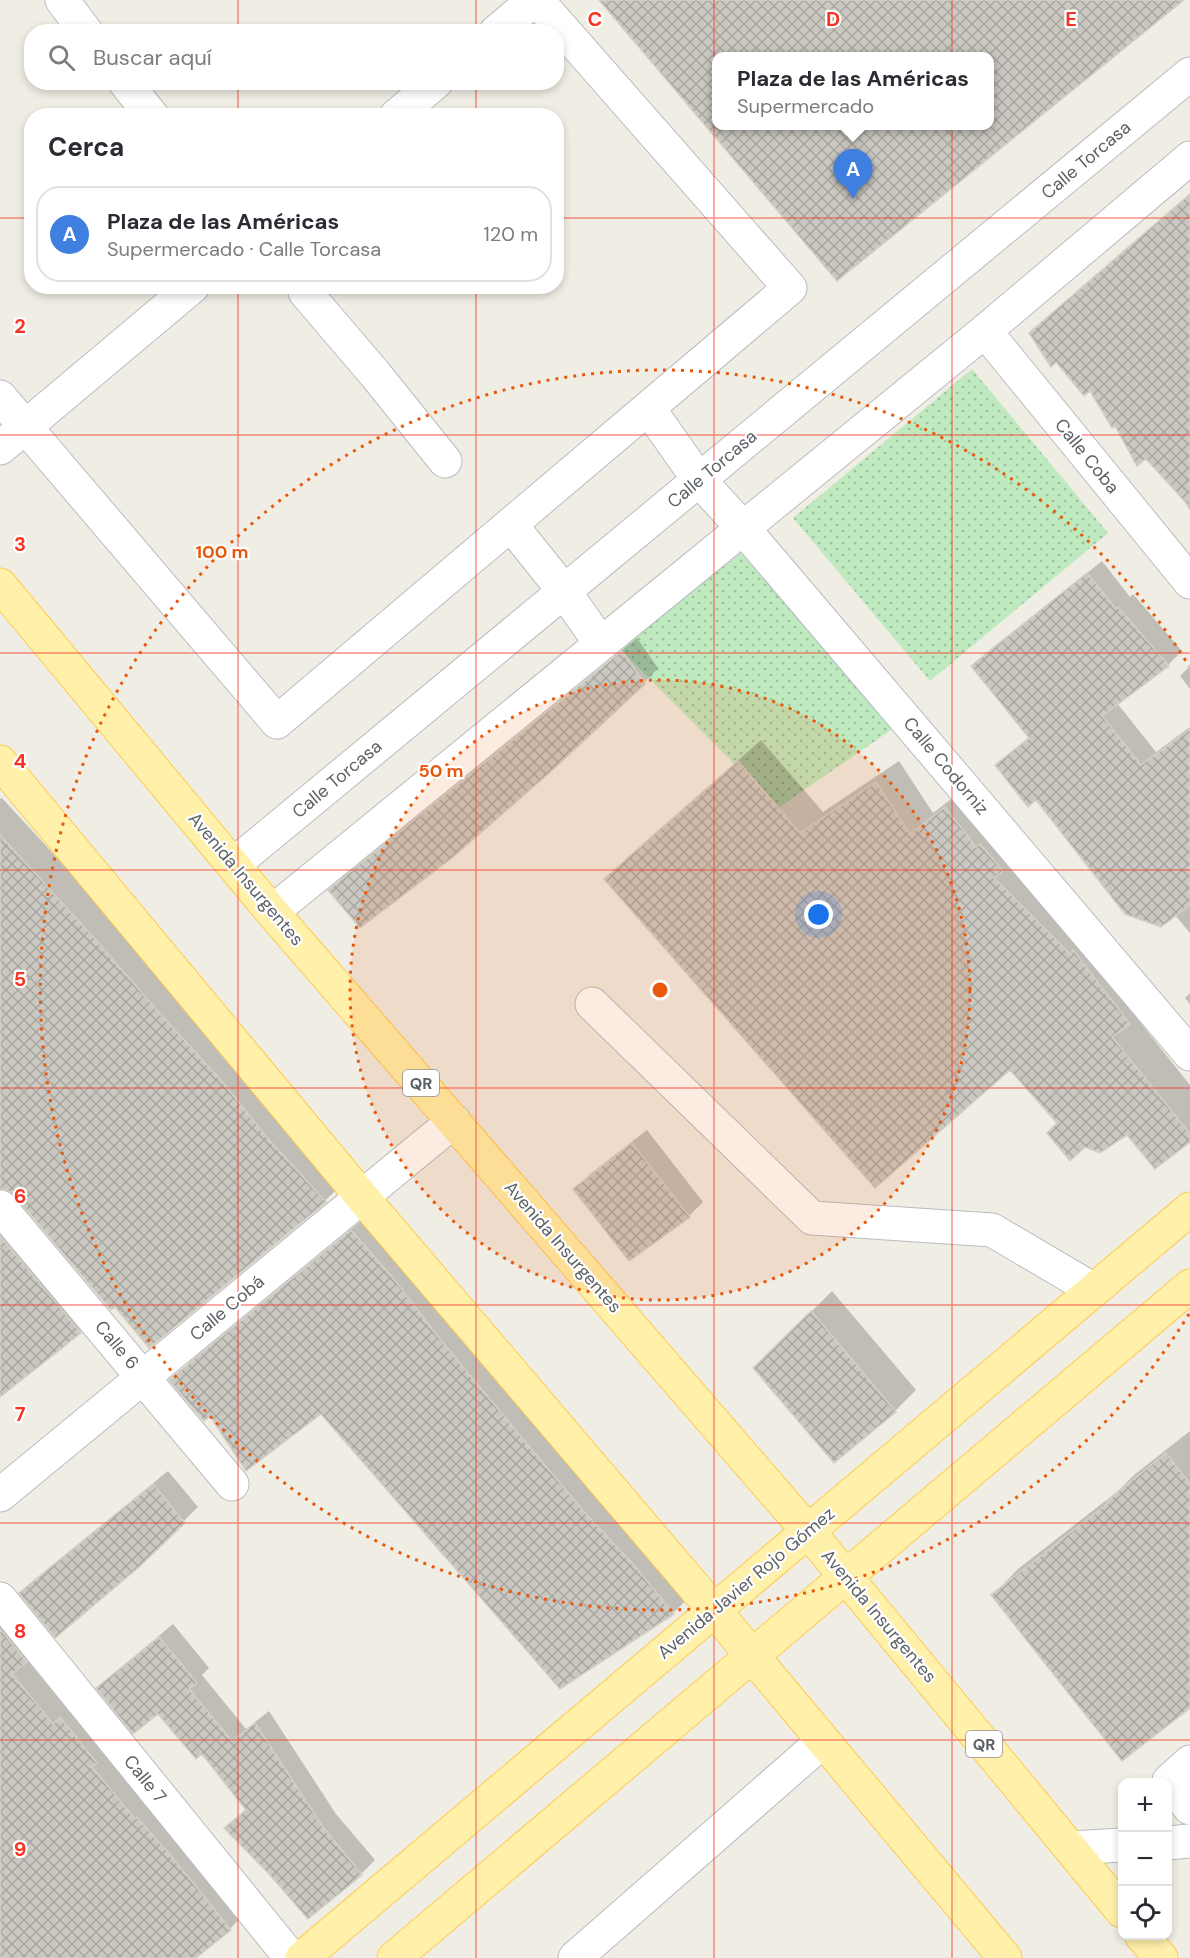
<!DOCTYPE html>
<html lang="es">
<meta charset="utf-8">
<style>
:root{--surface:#fff;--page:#f2f2f3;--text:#2b2b33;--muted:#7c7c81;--line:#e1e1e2;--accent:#ea580c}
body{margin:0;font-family:"DM Sans",sans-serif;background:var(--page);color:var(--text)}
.controls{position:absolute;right:18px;bottom:18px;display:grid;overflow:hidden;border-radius:12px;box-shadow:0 3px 9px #0003}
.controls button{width:54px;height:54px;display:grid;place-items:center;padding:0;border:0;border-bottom:2px solid var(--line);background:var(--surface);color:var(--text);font:30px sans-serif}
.you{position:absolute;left:819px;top:915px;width:21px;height:21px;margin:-15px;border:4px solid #fff;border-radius:50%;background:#1a73e8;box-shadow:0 0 0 9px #1a73e833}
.badge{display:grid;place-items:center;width:39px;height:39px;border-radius:50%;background:var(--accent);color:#fff;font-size:20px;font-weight:700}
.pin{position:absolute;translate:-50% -50px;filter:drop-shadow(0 2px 3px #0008)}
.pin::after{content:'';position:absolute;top:32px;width:21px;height:18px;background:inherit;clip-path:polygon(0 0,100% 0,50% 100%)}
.popup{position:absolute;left:712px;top:52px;width:282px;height:78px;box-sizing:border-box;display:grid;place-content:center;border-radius:12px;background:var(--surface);filter:drop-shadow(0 2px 4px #0005);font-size:20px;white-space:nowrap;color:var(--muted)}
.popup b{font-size:22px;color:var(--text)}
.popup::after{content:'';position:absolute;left:50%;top:100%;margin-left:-12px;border:12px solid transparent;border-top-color:var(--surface)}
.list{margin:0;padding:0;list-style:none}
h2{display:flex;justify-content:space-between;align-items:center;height:78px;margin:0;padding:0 24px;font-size:26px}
h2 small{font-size:20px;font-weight:400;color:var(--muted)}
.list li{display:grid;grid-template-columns:39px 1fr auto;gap:18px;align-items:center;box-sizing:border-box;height:96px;margin:0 12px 12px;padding:0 12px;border:2px solid var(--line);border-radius:24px}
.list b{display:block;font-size:22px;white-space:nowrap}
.list p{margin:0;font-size:20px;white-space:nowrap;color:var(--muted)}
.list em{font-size:20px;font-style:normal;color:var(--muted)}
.icon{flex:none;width:33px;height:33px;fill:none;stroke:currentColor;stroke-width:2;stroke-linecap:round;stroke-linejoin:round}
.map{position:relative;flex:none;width:1190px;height:1958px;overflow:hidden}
.search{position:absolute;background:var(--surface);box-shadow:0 3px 9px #0003;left:24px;top:24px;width:540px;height:66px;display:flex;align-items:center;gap:15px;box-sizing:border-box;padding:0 21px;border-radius:24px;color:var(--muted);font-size:22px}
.panel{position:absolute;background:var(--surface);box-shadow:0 3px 9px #0003;left:24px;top:108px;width:540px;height:186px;border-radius:24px}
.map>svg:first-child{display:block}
</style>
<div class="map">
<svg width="1190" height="1958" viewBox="0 0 1190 1958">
<defs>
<pattern id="grass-dots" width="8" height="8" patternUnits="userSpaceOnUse" patternTransform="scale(1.5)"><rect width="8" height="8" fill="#bfe9bf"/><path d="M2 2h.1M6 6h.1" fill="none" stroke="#9ec09f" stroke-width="1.8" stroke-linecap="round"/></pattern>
<pattern id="building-cross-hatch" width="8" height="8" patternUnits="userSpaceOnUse" patternTransform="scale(1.5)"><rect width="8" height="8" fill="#cbc8c1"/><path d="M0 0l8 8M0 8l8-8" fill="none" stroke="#a8a6a1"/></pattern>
</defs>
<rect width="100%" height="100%" fill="#f0ede4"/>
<!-- grass -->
<path fill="url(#grass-dots)" d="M 972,369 L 1108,533 L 930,681 L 793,518 Z
M 743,551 L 894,728 L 778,808 L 620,649 Z"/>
<!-- shadow -->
<path fill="#0003" fill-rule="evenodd" d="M 601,0 L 1181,0 L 837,279 ZM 716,56 L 990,56 L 990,125 L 716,125 Z
M 1190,194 L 1190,510 L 1177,491 L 1115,423 L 1090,389 L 1031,333 Z
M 1102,561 L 1130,597 L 1133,594 L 1182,651 L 1168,665 L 1117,703 L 1156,752 L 1190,727 L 1190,933 L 1175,915 L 997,765 L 1029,737 L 974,666 L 987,652 Z
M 637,638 L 658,668 L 644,683 L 330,891 L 344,876 Z
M 1190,666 L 1190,689 L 1180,676 Z
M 761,740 L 823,812 L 899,761 L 933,813 L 968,786 L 1151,1000 L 1135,1016 L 1190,1085 L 1190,1140 L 1059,1123 L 1010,1068 L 606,879 L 628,857 Z
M 2,798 L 115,921 L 343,1183 L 325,1201 L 15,1194 L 6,1188 L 0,1187 L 0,799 Z
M 1190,993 L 1190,1004 L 1185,998 Z
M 647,1130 L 703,1202 L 689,1216 L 629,1259 L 575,1189 L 589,1175 Z
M 0,1193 L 99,1314 L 80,1332 L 0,1395 Z
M 373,1211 L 694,1593 L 673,1613 L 561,1687 L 321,1412 L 211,1414 L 172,1380 L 192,1360 Z
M 832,1291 L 916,1390 L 895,1411 L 834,1461 L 755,1368 Z
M 1190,1431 L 1190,1706 L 993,1595 L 1018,1569 L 1118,1491 L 1134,1475 Z
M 168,1471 L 198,1507 L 138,1566 L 21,1593 L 35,1579 Z
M 0,1607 L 40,1646 L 27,1660 L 68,1710 L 75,1704 L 244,1914 L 230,1929 L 193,1958 L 0,1958 Z
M 173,1624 L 209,1668 L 202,1675 L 246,1729 L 269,1711 L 336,1814 L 375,1860 L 361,1874 L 308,1917 L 271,1873 L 226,1828 L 246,1809 L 202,1751 L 158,1712 L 98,1688 L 112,1675 Z"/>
<!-- building -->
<path fill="url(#building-cross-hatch)" stroke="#d5cfc2" stroke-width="1.5" fill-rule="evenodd" d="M 599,0 L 1184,0 L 837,281 ZM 717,57 L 990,57 L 990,126 L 717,126 Z
M 1190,194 L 1190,507 L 1146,459 L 1137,466 L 1115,426 L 1112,428 L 1090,391 L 1084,396 L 1056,362 L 1051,367 L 1029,333 Z
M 1087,573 L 1116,609 L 1118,607 L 1169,666 L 1102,716 L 1141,765 L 1190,729 L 1190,905 L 1161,927 L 1125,914 L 1036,800 L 1028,807 L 995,765 L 1029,738 L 971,666 Z
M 622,651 L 645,684 L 548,774 L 453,857 L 360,928 L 328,890 Z
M 738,761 L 800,833 L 876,782 L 910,834 L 945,807 L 976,847 L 980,844 L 1003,871 L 994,878 L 1071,955 L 1073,950 L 1130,1024 L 1112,1037 L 1190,1134 L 1190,1142 L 1155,1169 L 1127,1135 L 1100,1153 L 1085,1147 L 1070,1161 L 1047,1133 L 1057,1123 L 1010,1070 L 875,1188 L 604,879 Z
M 0,835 L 96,940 L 155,1008 L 219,1078 L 271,1142 L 326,1202 L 149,1348 L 115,1307 L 111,1310 L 14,1195 L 7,1190 L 0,1189 Z
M 632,1143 L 690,1217 L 629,1261 L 573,1189 Z
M 351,1230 L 394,1279 L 435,1333 L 528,1445 L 586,1514 L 633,1564 L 674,1614 L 560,1689 L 321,1414 L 246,1471 L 210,1416 L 204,1421 L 169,1380 Z
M 0,1236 L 81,1333 L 0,1397 Z
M 811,1311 L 896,1412 L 834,1463 L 753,1368 Z
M 1166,1453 L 1190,1484 L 1190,1708 L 1122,1761 L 991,1595 L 1108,1503 L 1107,1501 Z
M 153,1484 L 185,1523 L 139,1567 L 55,1638 L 19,1593 Z
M 0,1629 L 27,1662 L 12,1674 L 53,1724 L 60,1717 L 97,1763 L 92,1767 L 135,1819 L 137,1817 L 178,1864 L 231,1930 L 196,1958 L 0,1958 Z
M 159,1637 L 197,1683 L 189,1689 L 232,1741 L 255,1723 L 323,1827 L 362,1875 L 308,1919 L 269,1874 L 224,1828 L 246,1810 L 202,1754 L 196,1759 L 158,1714 L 133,1734 L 96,1688 Z"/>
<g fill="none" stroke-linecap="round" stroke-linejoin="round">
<!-- minor casing -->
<g stroke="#b9bcc1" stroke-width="35">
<path id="minor" d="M 62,0 L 86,32
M 496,32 L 534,0
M 125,82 L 152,116
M 396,116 L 436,82
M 305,292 L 375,374 L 445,461
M 985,331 L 1190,582
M 0,397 L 277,722 L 790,288 L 537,0
M 649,409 L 699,480 L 743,528 L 1190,1054
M 0,448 L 193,286
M 511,525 L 564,591 L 601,644
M 233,865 L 1190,74
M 272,912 L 985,331 L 1190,158
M 592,1004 L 812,1218 L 992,1230 L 1094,1290
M 0,1207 L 232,1484
M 0,1495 L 454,1121
M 0,1599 L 291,1958
M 1190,1762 L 1169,1781 L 1190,1808
M 1168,1843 L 1190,1841
M 1071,1848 L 1122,1845
M 575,1958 L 823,1741"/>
</g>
<!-- major casing -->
<g stroke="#fdcc50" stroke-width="35">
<path id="major" d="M 0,585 L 272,912 L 808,1531 L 1122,1911
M 0,762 L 362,1197 L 714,1610 L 1005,1958
M 1142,1936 L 1161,1958
M 302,1958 L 1190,1209
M 394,1958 L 1190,1286"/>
</g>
<!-- minor -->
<use href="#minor" stroke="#fff" stroke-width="33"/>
<!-- major -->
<use href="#major" stroke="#fff1aa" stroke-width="33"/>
</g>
<!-- grid -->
<path fill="none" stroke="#f73323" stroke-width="1.5" stroke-opacity="0.55" d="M 238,0 L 238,32M 476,0 L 476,32M 714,0 L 714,1958M 952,0 L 952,1958M 238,82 L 238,116M 476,82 L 476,116M 0,218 L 32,218M 556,218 L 1190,218M 238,286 L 238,1958M 476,286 L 476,1958M 0,435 L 1190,435M 0,653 L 1190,653M 0,870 L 1190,870M 0,1088 L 1190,1088M 0,1305 L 1190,1305M 0,1523 L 1190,1523M 0,1740 L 1190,1740"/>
<!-- distance rings -->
<circle cx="660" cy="990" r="310" fill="#e8590c" fill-opacity=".12"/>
<g fill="none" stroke="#e8590c" stroke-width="3" stroke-dasharray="3 6">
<circle cx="660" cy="990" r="310"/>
<path d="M1189 1314A620 620 0 1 1 1189 666"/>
</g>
<g text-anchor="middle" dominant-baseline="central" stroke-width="4.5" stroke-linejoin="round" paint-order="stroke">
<!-- shield labels -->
<g fill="#fff" stroke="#8d9094" stroke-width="1.5">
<rect x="403" y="1070" width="36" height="26" rx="4.5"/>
<rect x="966" y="1731" width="36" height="26" rx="4.5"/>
</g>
<g font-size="16" font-weight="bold" fill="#5c6166">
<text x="421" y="1083">QR</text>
<text x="984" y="1744">QR</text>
</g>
<!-- street labels -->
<g font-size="18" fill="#5c6166" stroke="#fff">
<text transform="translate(1086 160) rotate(-40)">Calle Torcasa</text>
<text transform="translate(1087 456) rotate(51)">Calle Coba</text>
<text transform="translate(712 469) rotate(-40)">Calle Torcasa</text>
<text transform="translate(946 766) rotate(50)">Calle Codorniz</text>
<text transform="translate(337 779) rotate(-40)">Calle Torcasa</text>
<text transform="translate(246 879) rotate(50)">Avenida Insurgentes</text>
<text transform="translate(563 1247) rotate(49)">Avenida Insurgentes</text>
<text transform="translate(227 1308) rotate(-40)">Calle Cobá</text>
<text transform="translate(117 1345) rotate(50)">Calle 6</text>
<text transform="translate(746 1583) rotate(-40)">Avenida Javier Rojo Gómez</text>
<text transform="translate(879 1616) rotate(50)">Avenida Insurgentes</text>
<text transform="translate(145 1779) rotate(51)">Calle 7</text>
</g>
</g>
<g font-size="20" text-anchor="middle" font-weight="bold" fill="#f73323" stroke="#fff" stroke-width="4.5" stroke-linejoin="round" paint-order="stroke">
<text x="595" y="26">C</text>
<text x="833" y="26">D</text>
<text x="1071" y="26">E</text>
<text x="20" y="333">2</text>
<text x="20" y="551">3</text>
<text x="20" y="768">4</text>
<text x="20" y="986">5</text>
<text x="20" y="1203">6</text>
<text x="20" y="1421">7</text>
<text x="20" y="1638">8</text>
<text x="20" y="1856">9</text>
</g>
<circle cx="660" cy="990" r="9" fill="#e8590c" stroke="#fff" stroke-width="3"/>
<g font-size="18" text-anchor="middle" font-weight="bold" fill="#e8590c" stroke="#fff" stroke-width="4.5" stroke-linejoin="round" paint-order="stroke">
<text x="222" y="558">100 m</text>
<text x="441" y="777">50 m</text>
</g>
</svg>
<div class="controls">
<button>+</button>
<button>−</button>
<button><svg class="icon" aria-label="locate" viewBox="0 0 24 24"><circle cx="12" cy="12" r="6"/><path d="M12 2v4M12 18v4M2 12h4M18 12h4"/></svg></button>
</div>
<div class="you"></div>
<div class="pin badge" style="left:853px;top:199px;background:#3f7fe0">A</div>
<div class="popup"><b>Plaza de las Américas</b>Supermercado</div>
<div class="search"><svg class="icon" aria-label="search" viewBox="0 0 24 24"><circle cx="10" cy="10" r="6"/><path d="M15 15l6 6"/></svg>Buscar aquí</div>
<section class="panel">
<h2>Cerca<small></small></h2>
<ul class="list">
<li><span class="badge" style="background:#3f7fe0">A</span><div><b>Plaza de las Américas</b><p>Supermercado · Calle Torcasa</p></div><em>120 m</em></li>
</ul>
</section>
</div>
